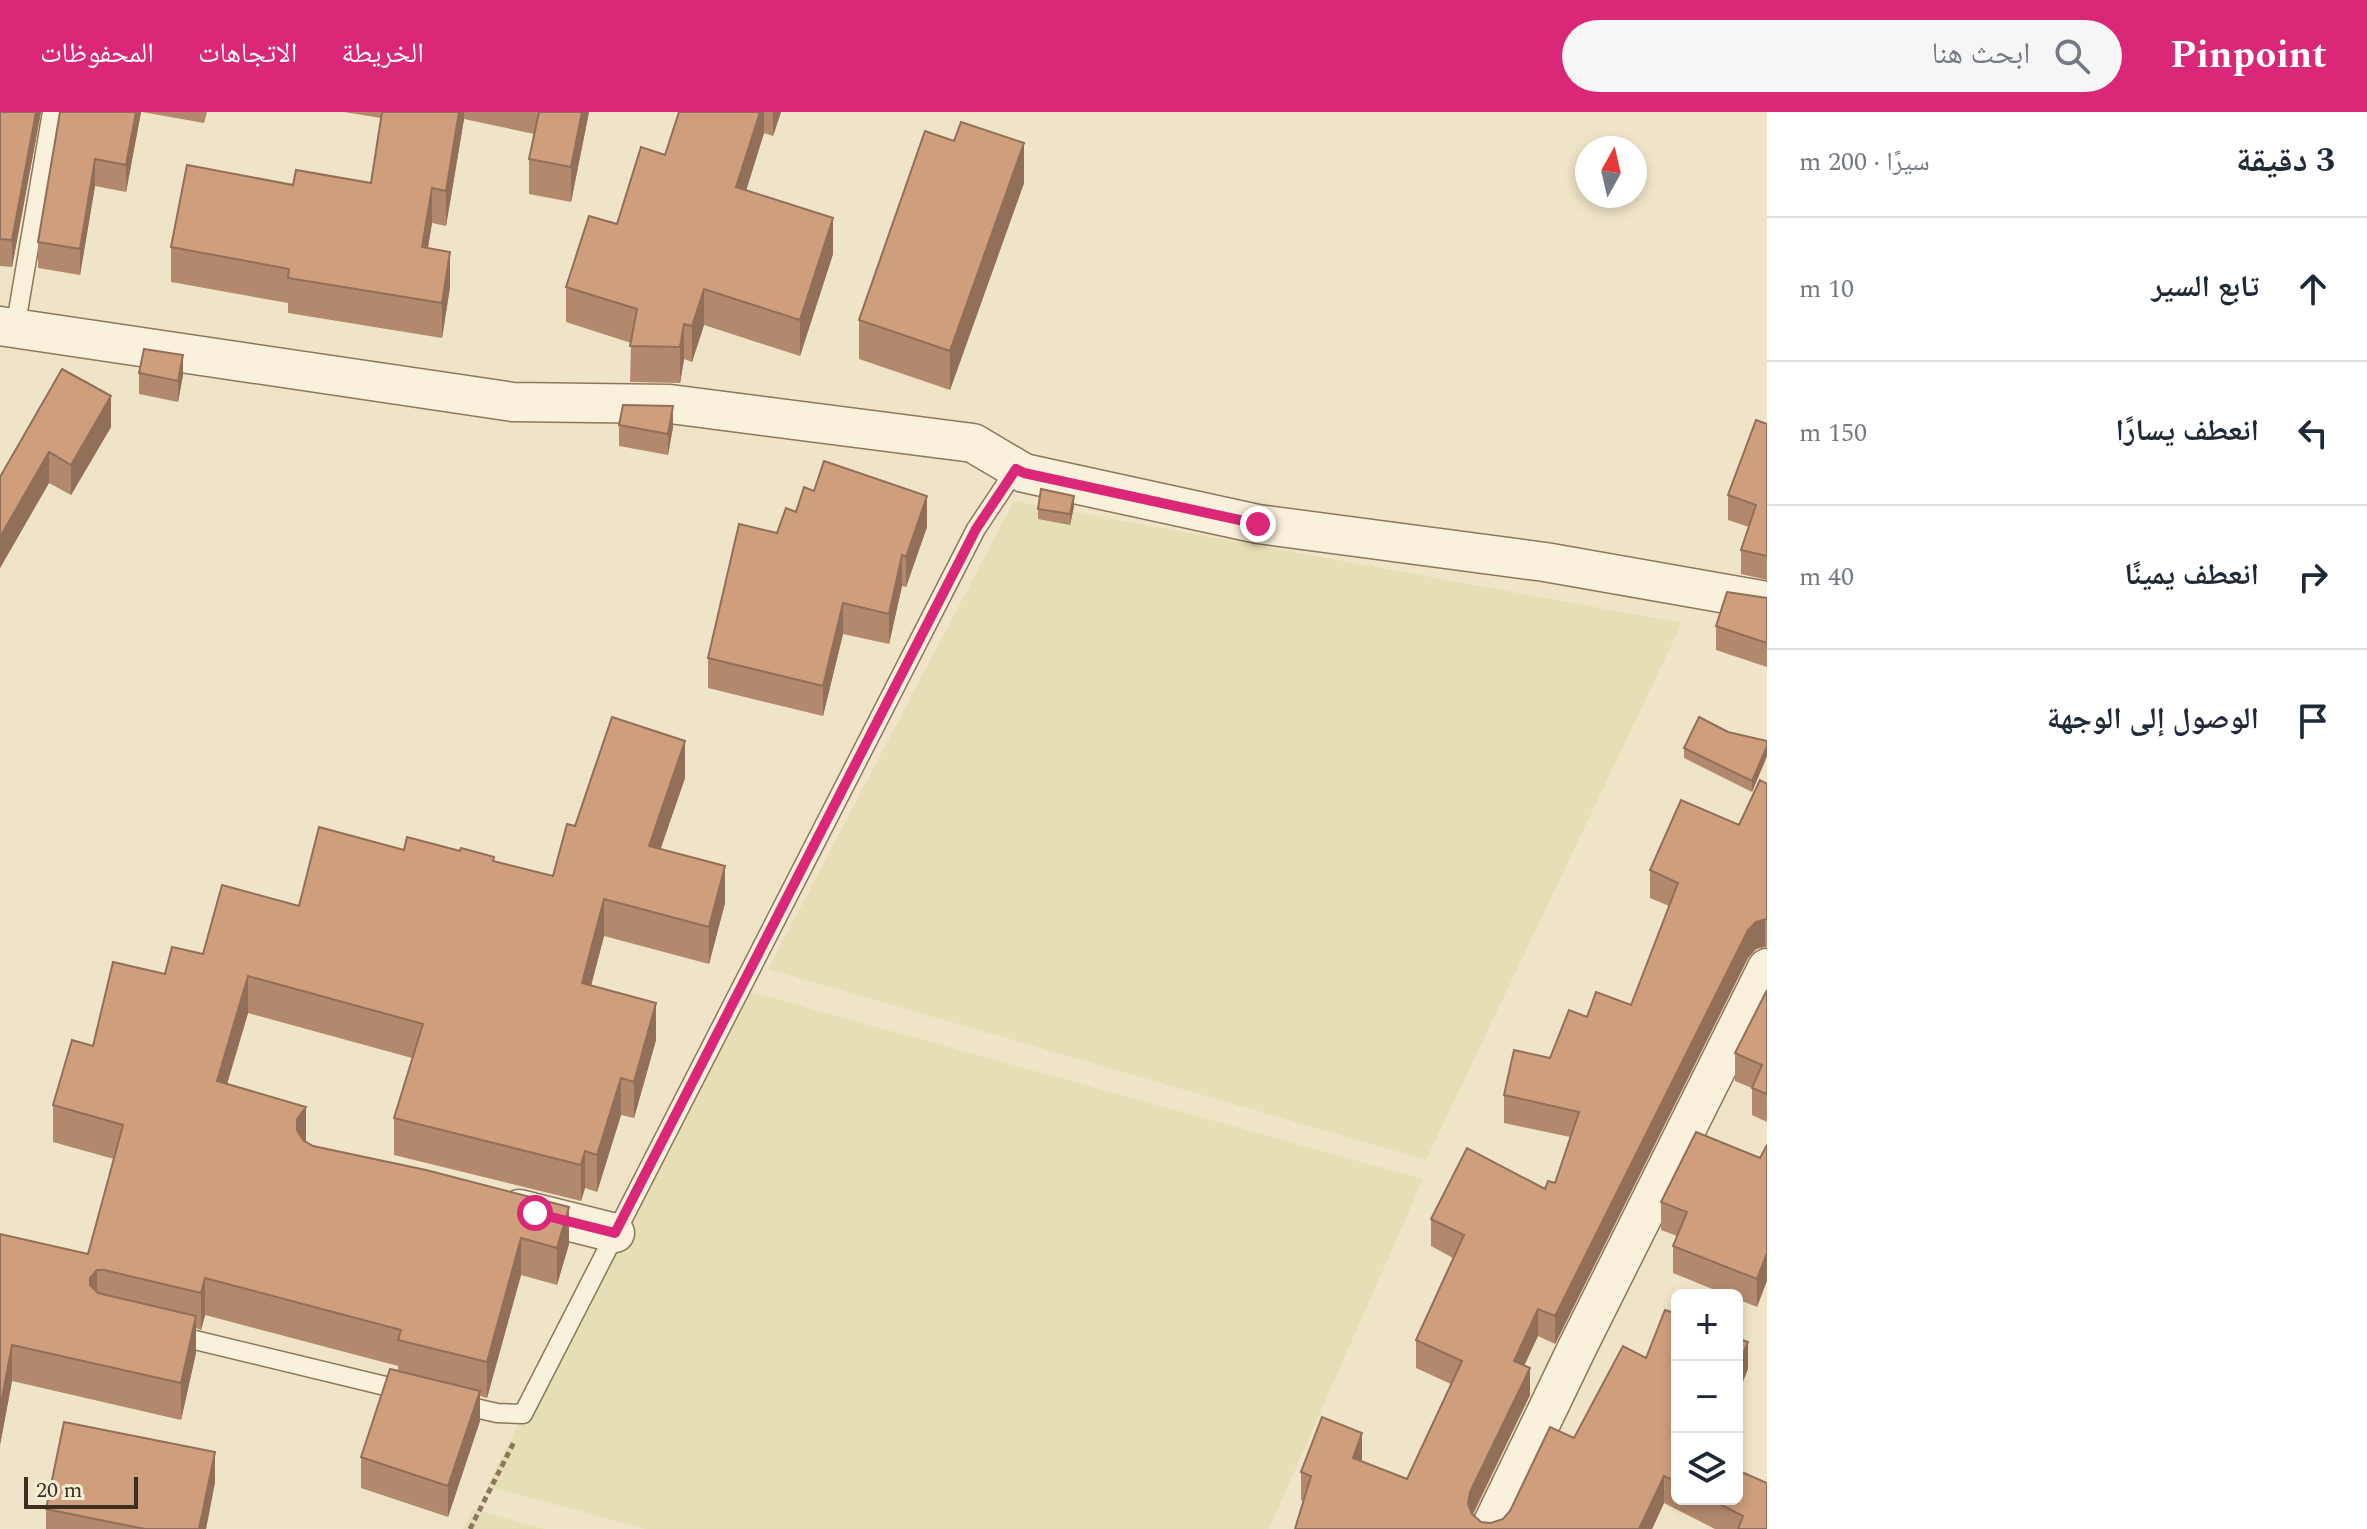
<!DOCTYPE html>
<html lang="ar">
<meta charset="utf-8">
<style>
:root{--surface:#fff;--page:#f6f6f7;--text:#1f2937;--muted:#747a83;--line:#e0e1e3;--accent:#db2777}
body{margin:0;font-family:Spectral,"Noto Naskh Arabic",serif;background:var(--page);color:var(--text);direction:rtl}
.controls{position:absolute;right:24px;bottom:24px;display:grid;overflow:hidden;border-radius:12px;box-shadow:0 4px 12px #0003}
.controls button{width:72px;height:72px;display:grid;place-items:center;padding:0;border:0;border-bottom:2px solid var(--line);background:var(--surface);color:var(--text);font:40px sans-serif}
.compass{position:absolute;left:1575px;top:24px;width:72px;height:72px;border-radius:50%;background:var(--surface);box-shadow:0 4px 12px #0003;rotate:8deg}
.scale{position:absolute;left:24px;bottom:20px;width:114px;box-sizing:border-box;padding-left:8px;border:4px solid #3d2e20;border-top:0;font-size:22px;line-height:28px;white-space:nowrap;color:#3d2e20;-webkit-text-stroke:6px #f7eed8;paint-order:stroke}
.stop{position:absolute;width:24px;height:24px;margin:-18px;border:6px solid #db2777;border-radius:50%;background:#fff}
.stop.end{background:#db2777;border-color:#fff;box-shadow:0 2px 8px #0008}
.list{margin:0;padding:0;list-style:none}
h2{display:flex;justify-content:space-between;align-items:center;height:104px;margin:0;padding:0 32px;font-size:34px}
h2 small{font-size:26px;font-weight:400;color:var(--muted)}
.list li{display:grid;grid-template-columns:52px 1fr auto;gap:24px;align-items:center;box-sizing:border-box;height:144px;padding:0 32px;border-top:2px solid var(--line)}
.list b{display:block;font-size:30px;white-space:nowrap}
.list em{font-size:26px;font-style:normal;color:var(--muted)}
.icon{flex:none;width:44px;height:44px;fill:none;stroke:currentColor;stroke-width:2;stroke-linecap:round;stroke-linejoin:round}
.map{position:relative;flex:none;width:1767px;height:1417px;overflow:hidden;direction:ltr}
header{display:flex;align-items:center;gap:48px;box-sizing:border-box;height:112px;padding:0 40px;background:var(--accent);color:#fff}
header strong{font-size:38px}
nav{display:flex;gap:44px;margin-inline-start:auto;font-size:28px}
.search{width:560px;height:72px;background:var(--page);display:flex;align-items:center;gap:20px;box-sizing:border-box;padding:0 28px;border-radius:44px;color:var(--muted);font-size:30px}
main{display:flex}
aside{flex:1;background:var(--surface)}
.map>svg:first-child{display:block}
</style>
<header>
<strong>Pinpoint</strong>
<div class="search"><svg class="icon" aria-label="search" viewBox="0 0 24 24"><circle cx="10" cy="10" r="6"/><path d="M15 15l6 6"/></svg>ابحث هنا</div>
<nav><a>الخريطة</a><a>الاتجاهات</a><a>المحفوظات</a></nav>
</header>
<main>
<aside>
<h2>3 دقيقة<small>سيرًا · 200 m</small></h2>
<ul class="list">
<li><svg class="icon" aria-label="ahead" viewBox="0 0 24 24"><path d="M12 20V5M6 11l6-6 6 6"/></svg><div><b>تابع السير</b></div><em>10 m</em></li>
<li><svg class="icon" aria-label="left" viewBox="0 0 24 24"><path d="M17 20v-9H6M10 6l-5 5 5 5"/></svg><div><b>انعطف يسارًا</b></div><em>150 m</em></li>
<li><svg class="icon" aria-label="right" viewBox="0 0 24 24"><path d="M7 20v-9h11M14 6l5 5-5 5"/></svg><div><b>انعطف يمينًا</b></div><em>40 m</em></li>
<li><svg class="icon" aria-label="arrive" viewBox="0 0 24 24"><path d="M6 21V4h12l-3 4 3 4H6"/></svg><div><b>الوصول إلى الوجهة</b></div></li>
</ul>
</aside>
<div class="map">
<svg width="1767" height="1417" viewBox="0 0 1767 1417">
<rect width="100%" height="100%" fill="#f0e4c8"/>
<!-- farmland -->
<path fill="#e6deb5" d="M 1014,389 L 1682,511 L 1426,1048 L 768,857 Z
M 740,877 L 1423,1067 L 1269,1417 L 646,1417 L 487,1374 Z
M 472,1397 L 545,1417 L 463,1417 Z"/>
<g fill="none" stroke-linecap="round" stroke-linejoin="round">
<!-- lane casing -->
<g stroke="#8d765c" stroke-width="21">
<path id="lane" d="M 15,217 L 52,0
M 174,1223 L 406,1279
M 458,1292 L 497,1301 L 523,1302 L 976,417 L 1016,357"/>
</g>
<!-- street casing -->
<g stroke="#8d765c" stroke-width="41">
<path id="street" d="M 0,214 L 513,290 L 670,292 L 973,331 L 1024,361 L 1258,412 L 1545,450 L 1767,489
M 519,1097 L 615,1121
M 1490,1417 L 1577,1236 L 1767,856"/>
</g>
<!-- path -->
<path stroke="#8d765c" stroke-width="5" stroke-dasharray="6 4" stroke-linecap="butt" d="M 470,1417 L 514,1330"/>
<!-- lane -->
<use href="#lane" stroke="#faf1dc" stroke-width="18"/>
<!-- street -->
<use href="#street" stroke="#faf1dc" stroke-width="38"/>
</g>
<!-- wall -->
<path fill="#b2896c" d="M 0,0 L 41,0 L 12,155 L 0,154 Z
M 60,0 L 141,0 L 126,80 L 95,74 L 80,163 L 38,156 L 38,130 Z
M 142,0 L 207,0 L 204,11 Z
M 344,0 L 589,0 L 571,90 L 529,82 L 529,47 L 534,22 L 464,7 L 446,114 L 432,111 L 428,136 L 450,175 L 442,226 L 288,201 L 288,191 L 171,170 L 171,135 L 293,73 L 371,71 L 381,6 Z
M 679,0 L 781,0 L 773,24 L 764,21 L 746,78 L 833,142 L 800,244 L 704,213 L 692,250 L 684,247 L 680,271 L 630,270 L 631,231 L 566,210 L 566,175 L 617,112 L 665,43 Z
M 1024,71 L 950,278 L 859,247 L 859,208 Z
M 62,257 L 111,315 L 71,383 L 49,371 L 0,456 L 0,365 Z
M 139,261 L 183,263 L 178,290 L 139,282 Z
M 1767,312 L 1767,468 L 1741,462 L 1741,438 L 1749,415 L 1728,408 L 1728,383 Z
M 619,313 L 673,315 L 668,343 L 619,334 Z
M 1074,394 L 1070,413 L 1038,407 L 1038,397 Z
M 796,400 L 927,415 L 906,475 L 902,474 L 889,532 L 843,522 L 823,604 L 708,576 L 708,546 Z
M 1763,486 L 1767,486 L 1767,555 L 1716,538 L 1716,514 Z
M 1728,620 L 1767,629 L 1767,644 L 1752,680 L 1684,646 L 1684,636 Z
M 685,666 L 660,737 L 725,791 L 709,852 L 604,824 L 591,874 L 656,928 L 634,1006 L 621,1003 L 597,1080 L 585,1076 L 581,1089 L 394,1043 L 394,1006 L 412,946 L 248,901 L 227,972 L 306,1030 L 313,1034 L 569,1132 L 557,1173 L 521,1163 L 487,1286 L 480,1284 L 480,1309 L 448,1405 L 361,1376 L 361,1345 L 398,1259 L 398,1254 L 205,1203 L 201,1218 L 196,1216 L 196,1241 L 181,1308 L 12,1269 L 0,1333 L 0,1122 L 88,1142 L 114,1047 L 53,1030 L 53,993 L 93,934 L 165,862 L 299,794 L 404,738 L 494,749 L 553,764 L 575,714 Z
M 1767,672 L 1767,835 L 1756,837 L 1748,846 L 1555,1232 L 1538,1224 L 1524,1253 L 1530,1283 L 1473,1403 L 1481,1410 L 1491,1411 L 1503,1407 L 1574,1326 L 1646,1246 L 1677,1202 L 1677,1387 L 1737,1387 L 1767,1417 L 1715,1417 L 1664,1391 L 1652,1417 L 1295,1417 L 1303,1389 L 1301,1388 L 1301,1360 L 1362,1349 L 1407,1367 L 1451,1272 L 1416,1256 L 1416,1228 L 1453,1146 L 1431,1134 L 1431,1107 L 1545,1077 L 1555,1071 L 1570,1025 L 1504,1011 L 1504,983 L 1550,946 L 1587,905 L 1631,893 L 1669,794 L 1650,786 L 1650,758 L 1739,713 Z
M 1767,878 L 1767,1010 L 1752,1003 L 1752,976 L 1735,969 L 1735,941 Z
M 1760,1046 L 1757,1195 L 1737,1187 L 1737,1183 L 1727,1183 L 1673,1161 L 1673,1134 L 1677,1124 L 1661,1118 L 1661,1090 Z
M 215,1370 L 206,1417 L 46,1417 L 46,1397 Z"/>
<!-- shaded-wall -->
<path fill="#916f58" d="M 36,0 L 41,0 L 12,155 L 12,128 Z
M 136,0 L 141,0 L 126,80 L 126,53 Z
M 459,0 L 464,0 L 464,7 L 446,114 L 446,79 Z
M 582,0 L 589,0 L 571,90 L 571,55 Z
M 760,0 L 764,0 L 764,21 L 736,111 L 736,75 Z
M 773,0 L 781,0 L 773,24 Z
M 1024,31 L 1024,71 L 950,278 L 950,239 Z
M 95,47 L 95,74 L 80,163 L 80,137 Z
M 432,76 L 432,111 L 422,170 L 422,135 Z
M 833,106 L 833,142 L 800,244 L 800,208 Z
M 450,140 L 450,175 L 442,226 L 442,191 Z
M 704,177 L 704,213 L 692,250 L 692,214 Z
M 684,212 L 684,247 L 680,271 L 680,235 Z
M 183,243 L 183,263 L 178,290 L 178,269 Z
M 111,284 L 111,315 L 71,383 L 71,353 Z
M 673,294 L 673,315 L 668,343 L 668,322 Z
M 49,340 L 49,371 L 0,456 L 0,425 Z
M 927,384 L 927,415 L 906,475 L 906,445 Z
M 1074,384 L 1074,394 L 1070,413 L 1070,402 Z
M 902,443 L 902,474 L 889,532 L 889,502 Z
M 843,491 L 843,522 L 823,604 L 823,574 Z
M 685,629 L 685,666 L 649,771 L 649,734 Z
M 1767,634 L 1767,644 L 1752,680 L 1752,669 Z
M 725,754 L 725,791 L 709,852 L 709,815 Z
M 604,787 L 604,824 L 582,908 L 582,871 Z
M 1765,807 L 1765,834 L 1756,837 L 1748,846 L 1555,1232 L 1555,1204 L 1748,818 L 1756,810 Z
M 248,864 L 248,901 L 217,1006 L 217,969 Z
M 656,891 L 656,928 L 634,1006 L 634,970 Z
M 621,966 L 621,1003 L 597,1080 L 597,1043 Z
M 306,995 L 306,1031 L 297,1044 L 297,1007 Z
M 585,1039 L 585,1076 L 581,1089 L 581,1053 Z
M 569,1095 L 569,1132 L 557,1173 L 557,1136 Z
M 521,1126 L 521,1163 L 487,1286 L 487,1250 Z
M 1767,1141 L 1767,1169 L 1757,1195 L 1757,1167 Z
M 97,1158 L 97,1195 L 90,1202 L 90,1166 Z
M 205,1166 L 205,1203 L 201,1218 L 201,1181 Z
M 1538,1197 L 1538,1224 L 1514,1276 L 1514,1249 Z
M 196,1204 L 196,1241 L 181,1308 L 181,1271 Z
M 1748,1230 L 1748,1257 L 1737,1285 L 1737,1257 Z
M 12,1233 L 12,1269 L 0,1333 L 0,1296 Z
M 1530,1256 L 1530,1283 L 1470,1407 L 1468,1392 L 1470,1380 Z
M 480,1279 L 480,1309 L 448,1405 L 448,1374 Z
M 1362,1321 L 1362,1348 L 1353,1373 L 1353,1346 Z
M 215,1340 L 215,1370 L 206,1417 L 199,1417 Z
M 1664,1364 L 1664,1391 L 1652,1417 L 1639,1417 Z"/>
<!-- building -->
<path fill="#cf9f7d" stroke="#916f58" stroke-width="2" d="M 0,0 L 36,0 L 12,128 L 0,127 Z
M 60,0 L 136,0 L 126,53 L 95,47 L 80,137 L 38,130 Z
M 382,0 L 459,0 L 446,79 L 432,76 L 422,135 L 450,140 L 442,191 L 288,166 L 289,157 L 171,135 L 187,53 L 293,73 L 296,58 L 371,71 Z
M 539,0 L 582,0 L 571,55 L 529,47 Z
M 679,0 L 760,0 L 736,75 L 833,106 L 800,208 L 704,177 L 692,214 L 684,212 L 680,235 L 630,234 L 637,197 L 566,175 L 589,104 L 617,112 L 641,35 L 665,43 Z
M 961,10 L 1024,31 L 950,239 L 859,208 L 925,19 L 954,29 Z
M 144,237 L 183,243 L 178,269 L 139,261 Z
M 62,257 L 111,284 L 71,353 L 49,340 L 0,425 L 0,365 Z
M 623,293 L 673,294 L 668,322 L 619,313 Z
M 1756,308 L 1767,312 L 1767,444 L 1741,438 L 1756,393 L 1728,383 Z
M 824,349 L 927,384 L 906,445 L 902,443 L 889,502 L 843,491 L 823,574 L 708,546 L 739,412 L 777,421 L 786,396 L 796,400 L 804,375 L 814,379 Z
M 1041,377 L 1074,384 L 1070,402 L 1038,397 Z
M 1727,480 L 1767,486 L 1767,531 L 1716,514 Z
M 612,605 L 685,629 L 649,734 L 725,754 L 709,815 L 604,787 L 582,871 L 656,891 L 634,970 L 621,966 L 597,1043 L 585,1039 L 581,1053 L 394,1006 L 423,912 L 248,864 L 217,969 L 306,995 L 297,1007 L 297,1018 L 303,1028 L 313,1034 L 426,1058 L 569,1095 L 557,1136 L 521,1126 L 487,1250 L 398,1228 L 401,1218 L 205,1166 L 201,1181 L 104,1158 L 97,1158 L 90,1166 L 90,1173 L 98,1181 L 196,1204 L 181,1271 L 12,1233 L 0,1296 L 0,1122 L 88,1142 L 123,1013 L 53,993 L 72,928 L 93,934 L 113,850 L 165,862 L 172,835 L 203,842 L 222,773 L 299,794 L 319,715 L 404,738 L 407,725 L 460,739 L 461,736 L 494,745 L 493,749 L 553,764 L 567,712 L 575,714 Z
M 1699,605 L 1728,620 L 1767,629 L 1767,634 L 1752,669 L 1684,636 Z
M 1760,668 L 1767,672 L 1767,807 L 1756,810 L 1748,818 L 1555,1204 L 1538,1197 L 1514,1249 L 1530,1256 L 1470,1380 L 1468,1392 L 1472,1402 L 1481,1410 L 1491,1411 L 1503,1407 L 1510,1399 L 1550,1315 L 1574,1326 L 1623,1234 L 1646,1246 L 1665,1198 L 1677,1202 L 1677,1370 L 1664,1364 L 1639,1417 L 1295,1417 L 1311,1364 L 1301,1360 L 1322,1305 L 1362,1321 L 1353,1346 L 1407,1367 L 1462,1249 L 1416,1228 L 1464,1123 L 1431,1107 L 1467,1036 L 1545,1077 L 1548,1069 L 1555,1071 L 1579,1000 L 1504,983 L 1514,938 L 1550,946 L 1569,898 L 1587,905 L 1596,880 L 1631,893 L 1678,771 L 1650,758 L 1681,688 L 1739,713 Z
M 1767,878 L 1767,982 L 1752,976 L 1762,953 L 1735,941 Z
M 1696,1020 L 1760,1046 L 1767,1033 L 1767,1141 L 1757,1167 L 1673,1134 L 1687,1100 L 1661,1090 Z
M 1737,1226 L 1748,1230 L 1737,1257 Z
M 390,1257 L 480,1279 L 448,1374 L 361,1345 Z
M 64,1310 L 215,1340 L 199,1417 L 145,1417 L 46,1397 Z
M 1737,1358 L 1767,1371 L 1767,1417 L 1738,1417 L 1743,1404 L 1710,1387 L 1737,1387 Z"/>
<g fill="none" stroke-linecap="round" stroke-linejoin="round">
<!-- route -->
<path stroke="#db2777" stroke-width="10" d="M 535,1101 L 615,1121 L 976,417 L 1016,357 L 1024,361 L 1258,412"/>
</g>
</svg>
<div class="controls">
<button>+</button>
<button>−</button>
<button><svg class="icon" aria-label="layers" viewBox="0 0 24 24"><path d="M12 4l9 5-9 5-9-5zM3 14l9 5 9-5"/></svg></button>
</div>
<svg class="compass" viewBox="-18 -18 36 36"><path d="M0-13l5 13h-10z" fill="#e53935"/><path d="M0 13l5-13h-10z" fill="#747a83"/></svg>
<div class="scale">20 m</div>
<div class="stop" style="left:535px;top:1101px"></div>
<div class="stop end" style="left:1258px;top:412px"></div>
</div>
</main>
